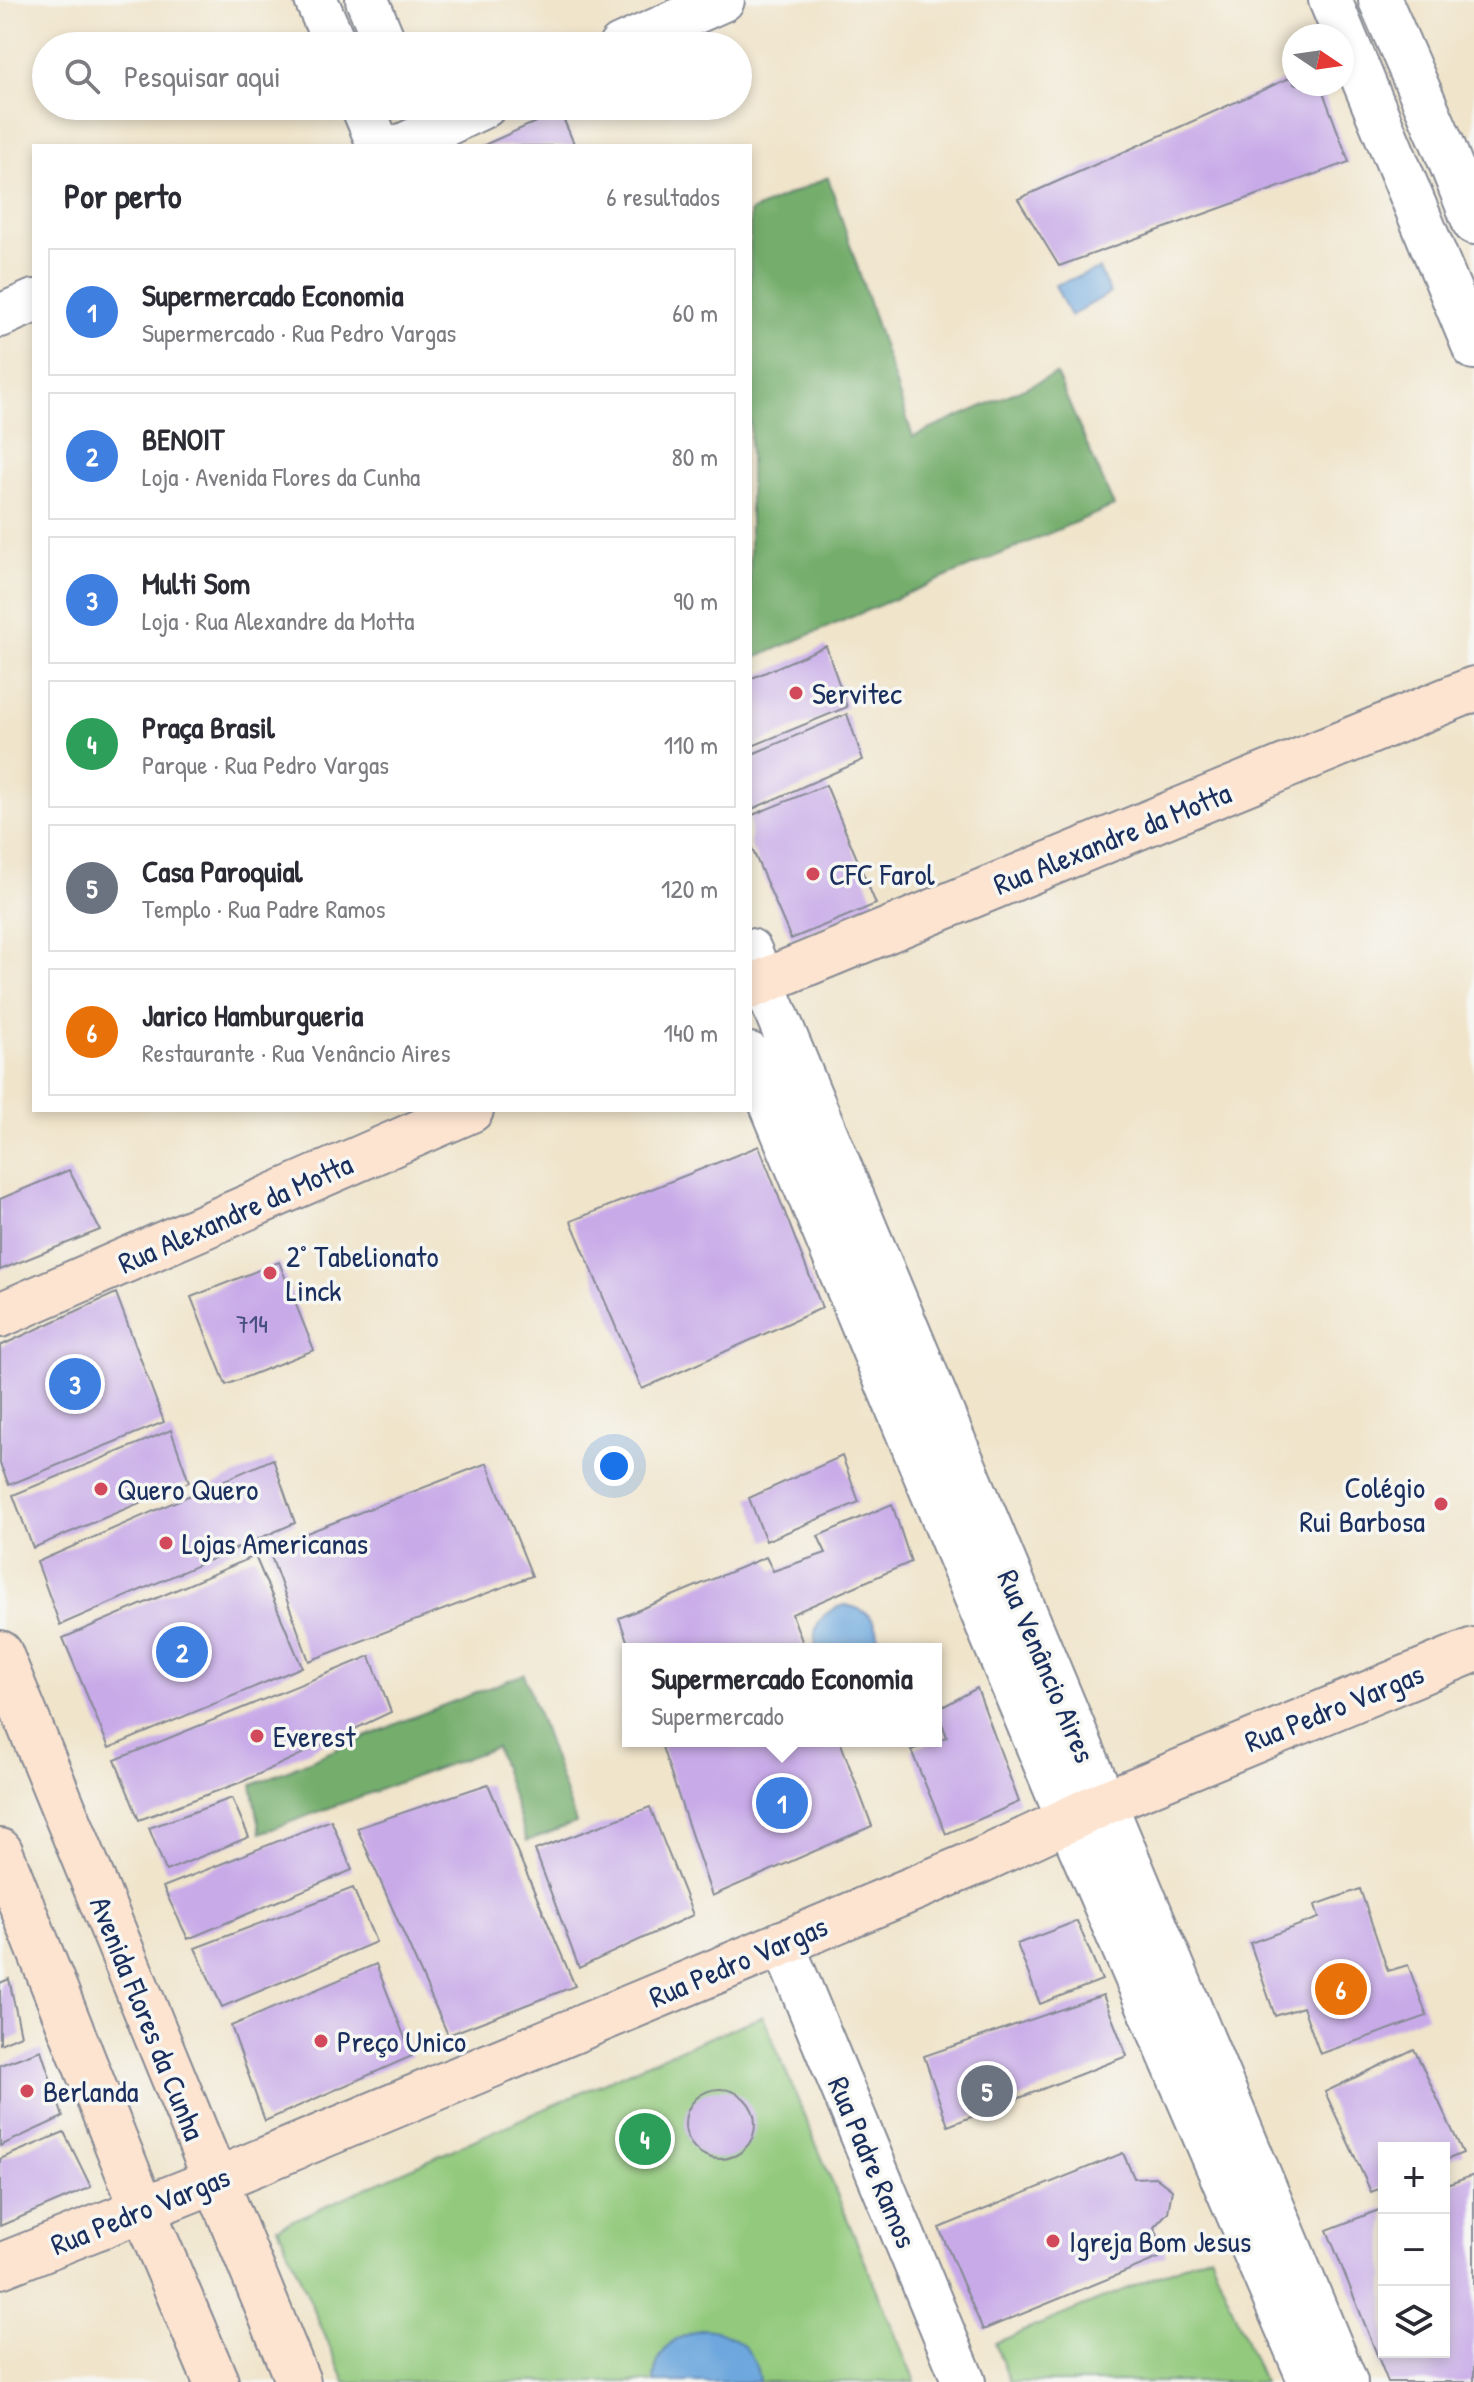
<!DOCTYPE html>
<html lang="pt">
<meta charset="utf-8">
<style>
:root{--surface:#fff;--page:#f7f7f7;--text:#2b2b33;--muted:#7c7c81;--line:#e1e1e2;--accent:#0f766e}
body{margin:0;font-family:"Patrick Hand",sans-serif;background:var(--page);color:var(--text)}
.controls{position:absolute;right:24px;bottom:24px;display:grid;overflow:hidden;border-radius:0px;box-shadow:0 4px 12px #0003}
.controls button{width:72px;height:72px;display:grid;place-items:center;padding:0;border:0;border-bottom:2px solid var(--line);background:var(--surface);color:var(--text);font:40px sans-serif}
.compass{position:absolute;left:1282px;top:24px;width:72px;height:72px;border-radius:50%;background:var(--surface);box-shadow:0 4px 12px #0003;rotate:103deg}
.you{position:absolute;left:614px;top:1466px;width:28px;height:28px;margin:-20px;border:6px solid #fff;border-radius:50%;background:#1a73e8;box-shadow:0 0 0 12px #1a73e833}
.badge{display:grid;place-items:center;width:52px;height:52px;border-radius:50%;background:var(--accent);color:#fff;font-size:26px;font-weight:700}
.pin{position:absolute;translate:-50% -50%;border:4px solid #fff;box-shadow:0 2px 8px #0006}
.popup{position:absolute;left:622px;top:1643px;width:320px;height:104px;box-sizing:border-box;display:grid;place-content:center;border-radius:0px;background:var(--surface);filter:drop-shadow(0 2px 6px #0005);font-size:26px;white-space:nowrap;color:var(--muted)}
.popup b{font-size:30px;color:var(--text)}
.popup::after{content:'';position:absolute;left:50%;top:100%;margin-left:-16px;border:16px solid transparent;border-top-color:var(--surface)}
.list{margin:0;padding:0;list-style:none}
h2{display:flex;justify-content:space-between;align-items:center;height:104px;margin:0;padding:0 32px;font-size:34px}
h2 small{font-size:26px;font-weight:400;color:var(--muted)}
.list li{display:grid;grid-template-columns:52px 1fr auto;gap:24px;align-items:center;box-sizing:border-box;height:128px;margin:0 16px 16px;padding:0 16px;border:2px solid var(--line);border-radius:0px}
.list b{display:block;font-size:30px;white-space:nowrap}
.list p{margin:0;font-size:26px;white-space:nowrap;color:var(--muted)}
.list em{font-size:26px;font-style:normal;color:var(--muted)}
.icon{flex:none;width:44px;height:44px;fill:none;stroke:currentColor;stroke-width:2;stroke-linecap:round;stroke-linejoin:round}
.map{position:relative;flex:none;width:1474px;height:2382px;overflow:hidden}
.search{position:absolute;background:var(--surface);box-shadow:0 4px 12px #0003;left:32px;top:32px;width:720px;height:88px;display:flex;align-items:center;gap:20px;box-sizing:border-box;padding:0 28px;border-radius:44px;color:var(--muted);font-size:30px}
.panel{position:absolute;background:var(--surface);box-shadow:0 4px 12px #0003;left:32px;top:144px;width:720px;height:968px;border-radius:0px}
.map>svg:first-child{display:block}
</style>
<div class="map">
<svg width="1474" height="2382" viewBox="0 0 1474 2382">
<rect width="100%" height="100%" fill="#f6f6f2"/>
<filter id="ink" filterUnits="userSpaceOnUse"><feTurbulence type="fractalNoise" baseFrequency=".0125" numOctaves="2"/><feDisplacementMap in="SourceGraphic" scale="16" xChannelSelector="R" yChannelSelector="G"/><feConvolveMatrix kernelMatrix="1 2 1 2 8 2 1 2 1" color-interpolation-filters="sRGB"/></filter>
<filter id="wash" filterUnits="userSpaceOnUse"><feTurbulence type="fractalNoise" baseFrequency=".006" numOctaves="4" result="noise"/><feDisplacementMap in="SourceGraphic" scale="32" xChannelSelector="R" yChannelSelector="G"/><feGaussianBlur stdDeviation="1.8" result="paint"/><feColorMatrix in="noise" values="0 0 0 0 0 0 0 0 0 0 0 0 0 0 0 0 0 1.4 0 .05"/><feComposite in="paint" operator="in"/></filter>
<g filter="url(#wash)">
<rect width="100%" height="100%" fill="#f0e4ca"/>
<!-- green -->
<path fill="#92c97c" stroke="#567c6d" stroke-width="2" d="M 763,2016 L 915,2382 L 345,2382 L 278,2227 L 673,2052 Z
M 1210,2254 L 1263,2382 L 1010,2382 L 995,2343 Z"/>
<!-- forest -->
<path fill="#75ad6c" stroke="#486e65" stroke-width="2" d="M 828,177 L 913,437 L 1056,374 L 1114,506 L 750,660 L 750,212 Z
M 524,1674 L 576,1823 L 527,1841 L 496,1747 L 261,1833 L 252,1785 L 408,1719 Z"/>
<!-- water -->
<path fill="#6da7dd" stroke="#446b9e" stroke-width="2" d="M 1099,269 L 1110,293 L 1070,316 L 1055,285 Z
M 845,1605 C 870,1609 882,1624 877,1649 L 817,1649 C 809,1626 824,1610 845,1605 Z
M 705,2329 C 736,2333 756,2350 759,2382 L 654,2382 C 655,2350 676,2335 705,2329 Z"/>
<g id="blocks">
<!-- building -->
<path fill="#c8aae8" d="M 1294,76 L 1294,84 L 1320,84 L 1349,162 L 1059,266 L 1018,199 Z
M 560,111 L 575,146 L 482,146 Z
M 826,646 L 847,707 L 750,747 L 750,679 Z
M 847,714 L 863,760 L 750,810 L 750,755 Z
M 826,785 L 876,904 L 791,939 L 750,844 L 750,816 Z
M 759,1146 L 822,1308 L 642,1389 L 571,1221 Z
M 69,1170 L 100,1230 L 0,1270 L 0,1199 Z
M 279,1262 L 314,1350 L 226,1385 L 191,1297 Z
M 116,1293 L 164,1422 L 9,1485 L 0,1464 L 0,1346 Z
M 171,1430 L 189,1482 L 33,1548 L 13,1495 Z
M 842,1456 L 859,1502 L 766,1541 L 749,1498 Z
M 273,1459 L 295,1523 L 60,1625 L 37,1562 Z
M 487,1463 L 532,1576 L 309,1661 L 268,1548 Z
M 892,1504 L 911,1562 L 792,1614 L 805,1649 L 630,1649 L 619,1618 L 766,1557 L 773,1571 L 826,1553 L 818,1536 Z
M 255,1556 L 302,1667 L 109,1748 L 63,1638 Z
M 370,1656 L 391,1712 L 244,1781 L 139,1820 L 115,1760 Z
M 977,1688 L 1019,1802 L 946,1834 L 911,1750 L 947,1737 L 937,1710 Z
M 660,1741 L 840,1741 L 872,1826 L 712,1896 Z
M 488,1784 L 575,1986 L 448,2035 L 357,1828 Z
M 232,1798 L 249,1837 L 166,1871 L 149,1828 Z
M 650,1807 L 693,1915 L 579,1968 L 535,1850 Z
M 331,1820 L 352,1870 L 188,1939 L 163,1887 Z
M 353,1888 L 376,1942 L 222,2007 L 195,1948 Z
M 1360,1889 L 1388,1971 L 1408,1965 L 1427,2016 L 1320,2054 L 1303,2007 L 1275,2016 L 1250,1943 L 1319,1918 L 1315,1905 Z
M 1077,1921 L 1102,1980 L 1040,2004 L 1017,1944 Z
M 376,1964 L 412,2056 L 265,2121 L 231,2026 Z
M 9,1979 L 21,2035 L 0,2044 L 0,1983 Z
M 1103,1995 L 1127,2056 L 948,2126 L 924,2056 Z
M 1414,2049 L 1463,2153 L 1444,2161 L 1444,2148 L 1384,2148 L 1384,2187 L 1371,2192 L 1325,2092 Z
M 41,2050 L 63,2117 L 0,2146 L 0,2065 Z
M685 2124a35 35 0 1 1 70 0a35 35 0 1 1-70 0Z
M 64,2132 L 91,2187 L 0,2226 L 0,2159 Z
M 1123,2153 L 1134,2178 L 1155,2177 L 1172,2190 L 1168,2212 L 1154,2227 L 1166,2255 L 983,2330 L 939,2228 Z
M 1474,2175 L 1474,2382 L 1388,2382 L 1327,2230 L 1384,2208 L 1384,2352 L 1444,2352 L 1444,2186 Z"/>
</g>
</g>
<g filter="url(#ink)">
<use href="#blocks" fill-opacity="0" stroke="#868a94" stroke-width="2"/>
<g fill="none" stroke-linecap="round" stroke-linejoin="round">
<!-- minor casing -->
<g stroke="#868a94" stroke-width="46">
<path id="minor" d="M 316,0 L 336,46
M 367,0 L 386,46
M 1330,0 L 1474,348
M 1380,0 L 1444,147 L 1474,223
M 620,46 L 723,0
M 362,106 L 379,146
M 401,146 L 485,106
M 0,316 L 34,301
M 750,950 L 1346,2382
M 750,1054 L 1068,1820 L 1310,2382
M 782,1942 L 964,2382"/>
</g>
<!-- secondary casing -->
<g stroke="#868a94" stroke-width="48">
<path id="secondary" d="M 750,987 L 1474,689
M 0,1315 L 471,1110
M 0,1653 L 298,2382
M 0,1851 L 143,2210 L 216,2382
M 0,2266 L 214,2181 L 980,1861 L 1104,1803 L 1474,1650"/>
</g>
<!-- minor -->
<use href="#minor" stroke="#fff" stroke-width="42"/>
<!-- secondary -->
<use href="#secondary" stroke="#fde4d1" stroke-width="44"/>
</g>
</g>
<!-- markers -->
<g fill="#d1495b" stroke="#f6f6f2" stroke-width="3">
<circle cx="796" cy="693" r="8"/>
<circle cx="813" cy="874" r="8"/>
<circle cx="270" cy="1273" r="8"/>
<circle cx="101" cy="1489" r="8"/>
<circle cx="1441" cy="1504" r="8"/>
<circle cx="166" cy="1543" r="8"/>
<circle cx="257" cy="1736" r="8"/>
<circle cx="321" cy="2041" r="8"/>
<circle cx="27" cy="2091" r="8"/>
<circle cx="1053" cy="2241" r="8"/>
</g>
<g text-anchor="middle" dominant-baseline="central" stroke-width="7" stroke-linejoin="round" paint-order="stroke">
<!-- number labels -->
<g font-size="26" fill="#464e80">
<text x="252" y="1323">714</text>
</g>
<!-- poi labels -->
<g font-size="30" fill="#1b2f5e" stroke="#f6f6f2" text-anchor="start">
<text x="812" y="693">Servitec</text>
<text x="829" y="874">CFC Farol</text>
<text x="286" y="1256">2° Tabelionato<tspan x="286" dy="34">Linck</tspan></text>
<text x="1425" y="1487" text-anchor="end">Colégio<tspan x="1425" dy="34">Rui Barbosa</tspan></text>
<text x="117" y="1489">Quero Quero</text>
<text x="182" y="1543">Lojas Americanas</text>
<text x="273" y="1736">Everest</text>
<text x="337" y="2041">Preço Unico</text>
<text x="43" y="2091">Berlanda</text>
<text x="1069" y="2241">Igreja Bom Jesus</text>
</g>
<!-- street labels -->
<g font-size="30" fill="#1b2f5e" stroke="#f6f6f2">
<text transform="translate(1112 838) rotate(-22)">Rua Alexandre da Motta</text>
<text transform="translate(235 1213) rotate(-24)">Rua Alexandre da Motta</text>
<text transform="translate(1047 1666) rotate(67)">Rua Venâncio Aires</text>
<text transform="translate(1334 1707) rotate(-22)">Rua Pedro Vargas</text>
<text transform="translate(738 1961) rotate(-23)">Rua Pedro Vargas</text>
<text transform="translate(148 2018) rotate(68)">Avenida Flores da Cunha</text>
<text transform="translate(873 2162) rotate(67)">Rua Padre Ramos</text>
<text transform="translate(140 2210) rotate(-22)">Rua Pedro Vargas</text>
</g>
</g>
</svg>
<div class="controls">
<button>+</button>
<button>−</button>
<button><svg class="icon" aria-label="layers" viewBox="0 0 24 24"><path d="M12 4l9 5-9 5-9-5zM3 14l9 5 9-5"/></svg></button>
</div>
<svg class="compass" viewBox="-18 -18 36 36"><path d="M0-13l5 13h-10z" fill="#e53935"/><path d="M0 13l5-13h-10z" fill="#7c7c81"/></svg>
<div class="you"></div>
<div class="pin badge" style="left:782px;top:1803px;background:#3f7fe0">1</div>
<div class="popup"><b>Supermercado Economia</b>Supermercado</div>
<div class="pin badge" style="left:182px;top:1652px;background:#3f7fe0">2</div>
<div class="pin badge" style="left:75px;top:1384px;background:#3f7fe0">3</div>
<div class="pin badge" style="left:645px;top:2139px;background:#2e9e5b">4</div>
<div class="pin badge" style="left:987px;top:2091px;background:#6b7280">5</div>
<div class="pin badge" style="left:1341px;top:1989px;background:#e8710a">6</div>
<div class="search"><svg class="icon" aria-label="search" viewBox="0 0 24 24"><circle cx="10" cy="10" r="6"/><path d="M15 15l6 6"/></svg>Pesquisar aqui</div>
<section class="panel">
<h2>Por perto<small>6 resultados</small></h2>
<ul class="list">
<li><span class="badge" style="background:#3f7fe0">1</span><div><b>Supermercado Economia</b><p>Supermercado · Rua Pedro Vargas</p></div><em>60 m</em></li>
<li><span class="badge" style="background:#3f7fe0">2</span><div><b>BENOIT</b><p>Loja · Avenida Flores da Cunha</p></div><em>80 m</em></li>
<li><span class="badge" style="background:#3f7fe0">3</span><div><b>Multi Som</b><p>Loja · Rua Alexandre da Motta</p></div><em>90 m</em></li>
<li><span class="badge" style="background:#2e9e5b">4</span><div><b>Praça Brasil</b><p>Parque · Rua Pedro Vargas</p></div><em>110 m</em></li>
<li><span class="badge" style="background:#6b7280">5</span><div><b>Casa Paroquial</b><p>Templo · Rua Padre Ramos</p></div><em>120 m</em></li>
<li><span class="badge" style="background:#e8710a">6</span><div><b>Jarico Hamburgueria</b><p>Restaurante · Rua Venâncio Aires</p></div><em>140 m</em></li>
</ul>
</section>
</div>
